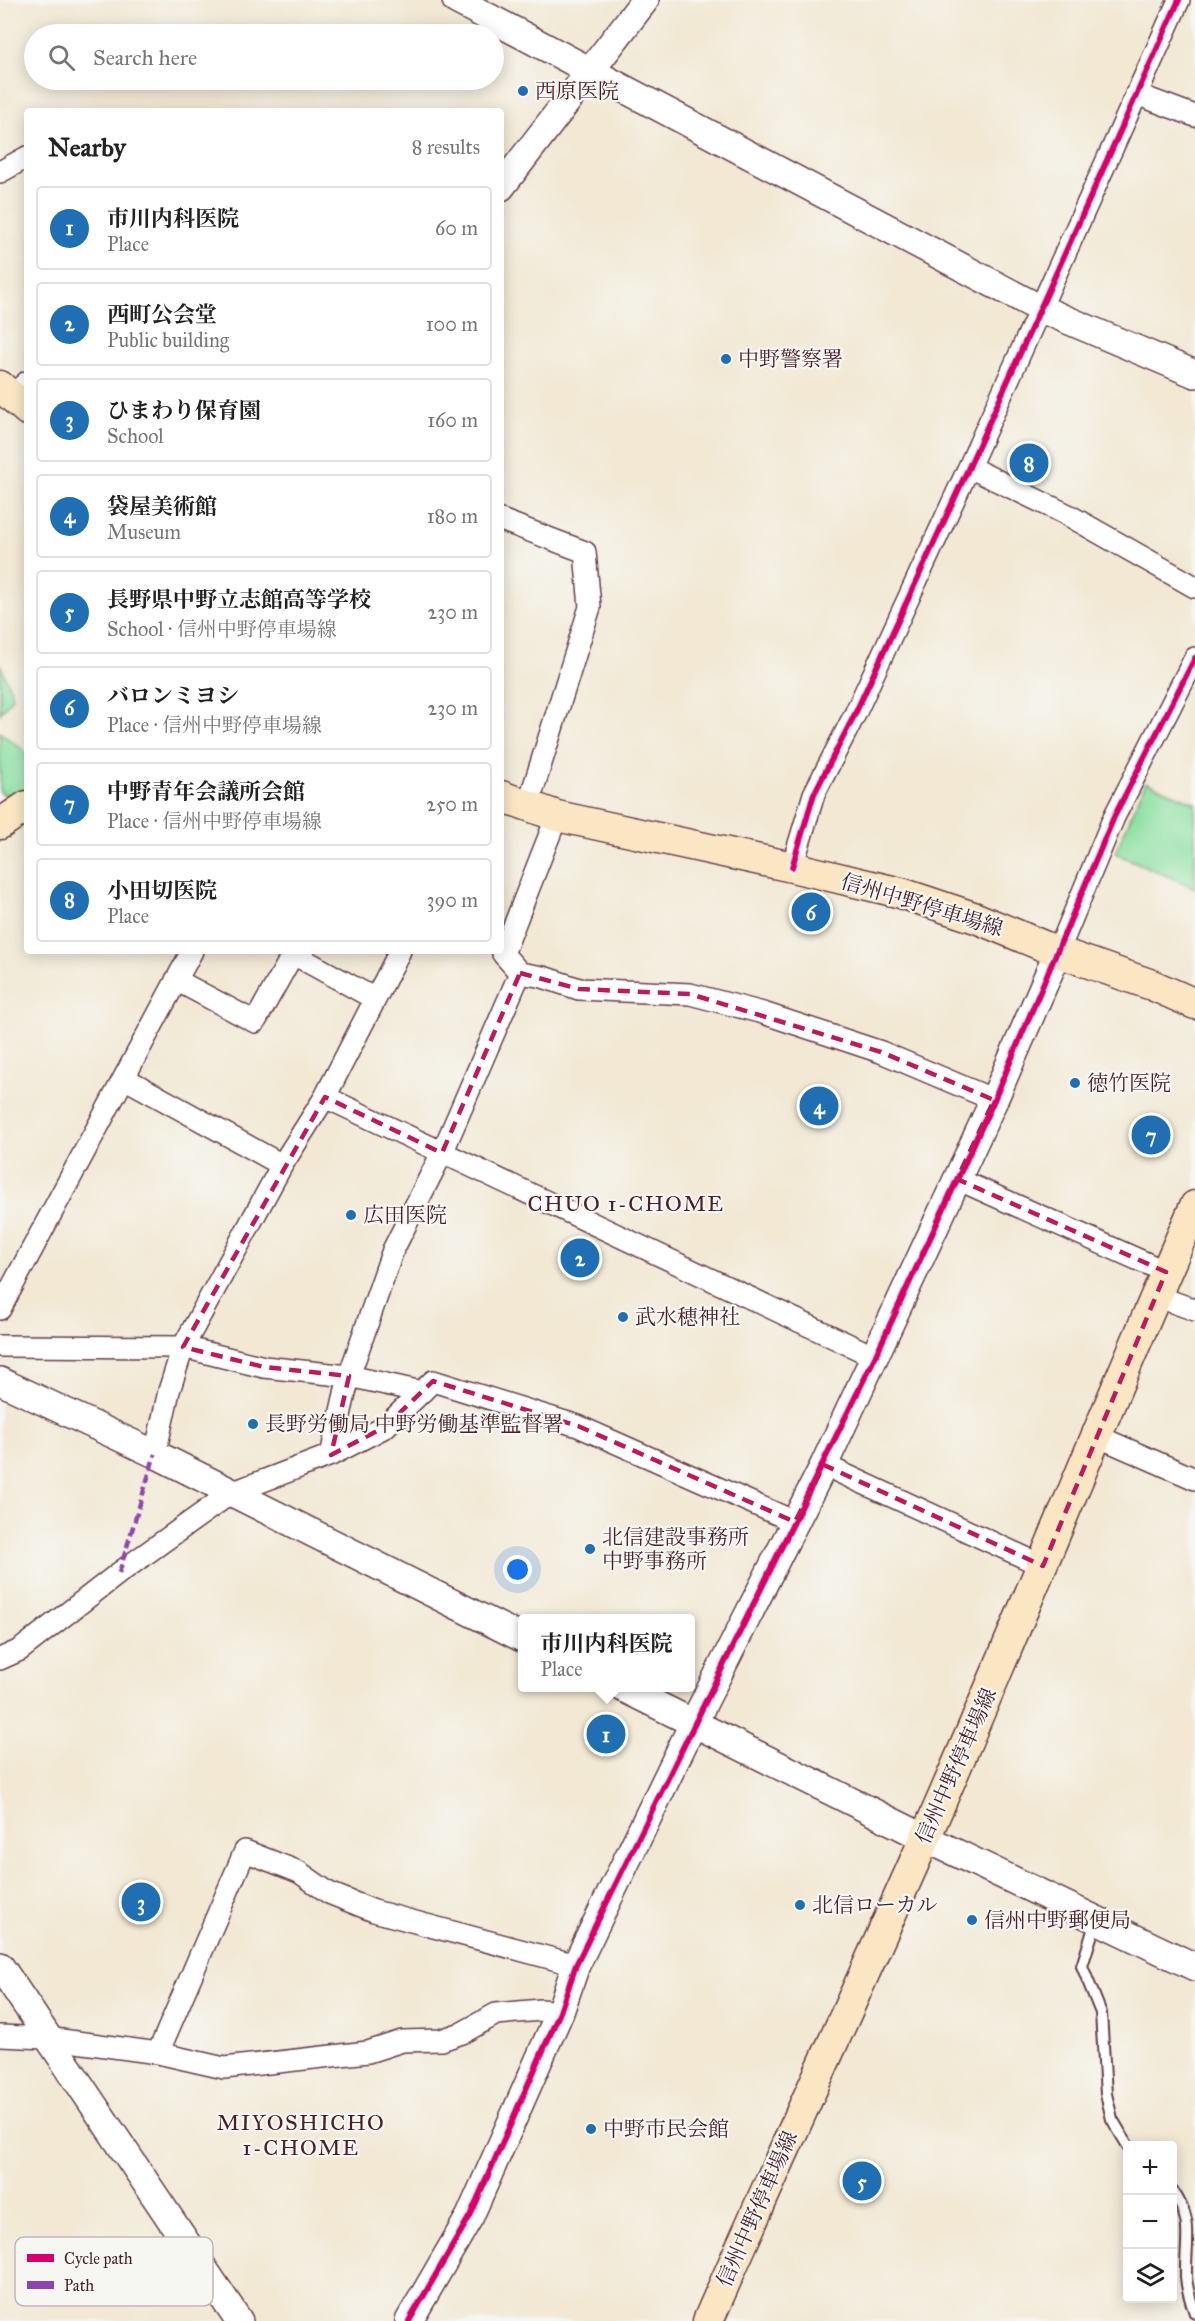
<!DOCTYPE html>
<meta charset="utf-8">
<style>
:root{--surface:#fff;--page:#f2f2f2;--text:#222;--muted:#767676;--line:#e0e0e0;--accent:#1f6fb2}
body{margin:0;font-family:"IM FELL Great Primer","Noto Serif JP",serif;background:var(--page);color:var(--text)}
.controls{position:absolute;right:18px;bottom:18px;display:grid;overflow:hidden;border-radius:6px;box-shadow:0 3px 15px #0003}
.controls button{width:54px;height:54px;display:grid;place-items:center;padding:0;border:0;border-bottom:2px solid var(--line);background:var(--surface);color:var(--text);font:30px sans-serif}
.you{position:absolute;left:518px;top:1570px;width:21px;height:21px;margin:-15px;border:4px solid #fff;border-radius:50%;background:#1a73e8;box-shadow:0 0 0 9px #1a73e833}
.badge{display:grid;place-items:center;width:39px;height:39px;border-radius:50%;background:var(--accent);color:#fff;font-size:20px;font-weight:700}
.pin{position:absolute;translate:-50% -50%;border:3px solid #fff;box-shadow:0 2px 6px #0006}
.popup{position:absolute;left:518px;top:1614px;width:177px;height:78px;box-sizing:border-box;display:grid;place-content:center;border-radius:6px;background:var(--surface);filter:drop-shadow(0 2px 4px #0005);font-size:20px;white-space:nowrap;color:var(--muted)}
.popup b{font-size:22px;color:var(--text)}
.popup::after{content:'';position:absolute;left:50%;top:100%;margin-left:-12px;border:12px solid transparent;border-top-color:var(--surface)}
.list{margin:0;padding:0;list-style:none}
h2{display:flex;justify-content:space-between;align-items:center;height:78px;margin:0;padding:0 24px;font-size:26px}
h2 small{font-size:20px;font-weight:400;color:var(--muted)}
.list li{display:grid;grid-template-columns:39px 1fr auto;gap:18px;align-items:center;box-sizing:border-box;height:84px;margin:0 12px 12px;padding:0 12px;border:2px solid var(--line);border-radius:6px}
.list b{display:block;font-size:22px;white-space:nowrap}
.list p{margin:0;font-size:20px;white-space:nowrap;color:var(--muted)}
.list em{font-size:20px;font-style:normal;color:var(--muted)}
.icon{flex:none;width:33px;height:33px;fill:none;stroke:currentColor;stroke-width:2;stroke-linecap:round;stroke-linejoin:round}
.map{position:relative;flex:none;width:1195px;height:2321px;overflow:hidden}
.search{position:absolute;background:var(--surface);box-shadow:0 3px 15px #0003;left:24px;top:24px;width:480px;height:66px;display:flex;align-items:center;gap:15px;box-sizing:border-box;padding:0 21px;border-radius:33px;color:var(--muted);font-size:22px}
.panel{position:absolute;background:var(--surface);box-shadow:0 3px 15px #0003;left:24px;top:108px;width:480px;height:846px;border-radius:6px}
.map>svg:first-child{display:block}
</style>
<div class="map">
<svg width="1195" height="2321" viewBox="0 0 1195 2321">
<rect width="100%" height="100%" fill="#f6f6f2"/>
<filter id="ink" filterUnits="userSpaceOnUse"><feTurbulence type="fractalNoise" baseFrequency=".0167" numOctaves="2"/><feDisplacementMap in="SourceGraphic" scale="12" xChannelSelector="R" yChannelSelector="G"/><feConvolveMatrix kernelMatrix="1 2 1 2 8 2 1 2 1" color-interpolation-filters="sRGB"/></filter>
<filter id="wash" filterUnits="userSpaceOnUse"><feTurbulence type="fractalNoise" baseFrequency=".008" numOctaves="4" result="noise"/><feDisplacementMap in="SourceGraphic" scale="24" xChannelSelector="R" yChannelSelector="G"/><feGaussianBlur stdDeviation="1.35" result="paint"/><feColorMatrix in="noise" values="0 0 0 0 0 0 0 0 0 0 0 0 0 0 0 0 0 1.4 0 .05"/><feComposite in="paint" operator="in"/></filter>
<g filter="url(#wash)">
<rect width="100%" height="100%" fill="#f2e8d3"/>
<!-- green -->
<path fill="#8ce0a1" stroke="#6b8066" stroke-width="1.5" d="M 0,664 L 13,696 L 0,714 Z
M 0,732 L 27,753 L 27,789 L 12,799 L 0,792 Z
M 1146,782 L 1195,803 L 1195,888 L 1115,853 Z"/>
</g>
<g filter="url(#ink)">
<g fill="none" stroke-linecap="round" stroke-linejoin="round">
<!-- service casing -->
<g stroke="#633d44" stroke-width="14">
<path id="service" d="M 1096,1921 L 1082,1966 L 1101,2013 L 1106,2094 L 1112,2119 L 1128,2146
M 1172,2190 C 1195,2223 1185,2238 1186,2277 C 1187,2290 1191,2302 1195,2313"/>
</g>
<!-- minor casing -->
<g stroke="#633d44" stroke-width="24">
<path id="minor" d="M 1136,94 L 1195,116
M 0,172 L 27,157
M 12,396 L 27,382
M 969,467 L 1068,515 L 1195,587
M 501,520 L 585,552 L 590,607 L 528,805
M 792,867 L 814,794 L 855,714 L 969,467 L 1179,0
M 288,951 L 375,999
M 1058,952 L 1114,817 L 1195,658
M 520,973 L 543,977 L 579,989 L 690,994 L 763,1013 L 881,1052 L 994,1100
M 176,980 L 255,1022 L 293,954
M 124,1078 L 282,1165
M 325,1097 L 875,1357
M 957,1179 L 1166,1272
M 1156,1296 L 1195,1310
M 0,1309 L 192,951
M 0,1346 L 183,1347 L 264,1367 L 349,1376 L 422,1392
M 1097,1436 L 1195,1479
M 155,1454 L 169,1391 L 183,1347 L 282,1165 L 325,1097 L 400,951
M 331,1455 L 349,1376 L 393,1250 L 442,1153 L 520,973 L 503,954 L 557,816
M 824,1465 L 1043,1566
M 0,1659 L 20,1650 L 119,1573 L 231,1493 L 331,1455 L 385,1427 L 433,1381 L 578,1426 L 795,1522
M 0,2036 L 47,2038 L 158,2053 L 224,2068 L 368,2052 L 402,2041 L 441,2040 L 462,2033 L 496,2014 L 541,2010 L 560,2012
M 158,2053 L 245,1851 L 299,1872 L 329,1893 L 374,1911 L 576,1965"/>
</g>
<!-- tertiary casing -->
<g stroke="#633d44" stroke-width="30">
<path id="tertiary" d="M 456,0 L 1039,308 L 1195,374
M 501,187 L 645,0
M 0,1381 L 155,1454 L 522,1638
M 623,1688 L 925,1838 L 1195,1967
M 0,1966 L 239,2321
M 409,2321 L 470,2216 L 560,2012 L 576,1965 L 694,1722 L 824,1465 L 994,1100 L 1058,952"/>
</g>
<!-- secondary casing -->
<g stroke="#633d44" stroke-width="33">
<path id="secondary" d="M 0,386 L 27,410
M 501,796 L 557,816 L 792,867 L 901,893 L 976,918 L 1058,952 L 1152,985 L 1195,1004
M 0,824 L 27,806
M 708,2321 C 779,2159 854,1998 926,1836 C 1018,1627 1103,1415 1195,1206"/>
</g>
<!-- service -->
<use href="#service" stroke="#fff" stroke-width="10"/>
<!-- minor -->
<use href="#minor" stroke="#fff" stroke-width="21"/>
<!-- tertiary -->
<use href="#tertiary" stroke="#fff" stroke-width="27"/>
<!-- secondary -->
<use href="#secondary" stroke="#fbe6c4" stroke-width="30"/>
<!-- quiet -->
<path stroke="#8e44ad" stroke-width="4.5" stroke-dasharray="9 4.5" stroke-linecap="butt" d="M 119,1573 L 155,1454"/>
<!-- cycleway casing -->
<g stroke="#f6f6f2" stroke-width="10">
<path id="cycleway" d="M 792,867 L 814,794 L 855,714 L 969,467 L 1179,0
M 409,2321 L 470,2216 L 560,2012 L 576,1965 L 875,1357 L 994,1100 L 1114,817 L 1195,658"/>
</g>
<!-- cycleway -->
<use href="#cycleway" stroke="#d6006c" stroke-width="6"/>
</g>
</g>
<!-- marked area -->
<path fill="none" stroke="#c2185b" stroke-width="4.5" stroke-dasharray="12 8" stroke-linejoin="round" d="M 520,973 L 579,989 L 690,994 L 881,1052 L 994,1100 L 957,1179 L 1166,1272 L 1043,1566 L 824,1465 L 795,1522 L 578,1426 L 433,1381 L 385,1427 L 331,1455 L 349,1376 L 264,1367 L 183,1347 L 325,1097 L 442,1153 Z"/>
<!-- markers -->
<g fill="#1f6fb2" stroke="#f6f6f2" stroke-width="2">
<circle cx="523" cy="91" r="6"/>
<circle cx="726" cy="359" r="6"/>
<circle cx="1075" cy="1083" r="6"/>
<circle cx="351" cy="1215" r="6"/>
<circle cx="623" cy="1317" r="6"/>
<circle cx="253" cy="1424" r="6"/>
<circle cx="590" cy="1549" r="6"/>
<circle cx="800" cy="1905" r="6"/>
<circle cx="972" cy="1920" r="6"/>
<circle cx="591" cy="2129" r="6"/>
</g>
<g text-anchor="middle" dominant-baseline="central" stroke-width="4.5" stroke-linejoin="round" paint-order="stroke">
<!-- poi labels -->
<g font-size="21" fill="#4a1f2b" stroke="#f6f6f2" text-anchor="start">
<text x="535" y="91">西原医院</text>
<text x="738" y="359">中野警察署</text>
<text x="1087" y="1083">徳竹医院</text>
<text x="363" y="1215">広田医院</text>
<text x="635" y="1317">武水穂神社</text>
<text x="265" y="1424">長野労働局 中野労働基準監督署</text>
<text x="602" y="1537">北信建設事務所<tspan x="602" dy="24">中野事務所</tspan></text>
<text x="812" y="1905">北信ローカル</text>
<text x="984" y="1920">信州中野郵便局</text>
<text x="603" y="2129">中野市民会館</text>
</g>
<!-- street labels -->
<g font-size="21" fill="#4a1f2b" stroke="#f6f6f2">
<text transform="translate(922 905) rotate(17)">信州中野停車場線</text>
<text transform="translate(956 1766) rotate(-66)">信州中野停車場線</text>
<text transform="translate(757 2209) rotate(-66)">信州中野停車場線</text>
</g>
<!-- neighbourhood labels -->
<g font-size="22" letter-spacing="1.5" fill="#4a1f2b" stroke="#f6f6f2">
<text x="626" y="1203">CHUO 1-CHOME</text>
<text x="301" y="2122">MIYOSHICHO<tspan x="301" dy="25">1-CHOME</tspan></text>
</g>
</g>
<!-- legend -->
<rect x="15" y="2237" width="198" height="69" rx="9" fill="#f6f6f2" stroke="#c2b6b6" stroke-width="1.5"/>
<rect x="27" y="2254" width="27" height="8" fill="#d6006c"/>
<rect x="27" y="2281" width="27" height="8" fill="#8e44ad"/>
<g font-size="16" fill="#4a1f2b">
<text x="64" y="2264">Cycle path</text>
<text x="64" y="2291">Path</text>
</g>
</svg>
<div class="controls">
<button>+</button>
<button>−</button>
<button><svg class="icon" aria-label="layers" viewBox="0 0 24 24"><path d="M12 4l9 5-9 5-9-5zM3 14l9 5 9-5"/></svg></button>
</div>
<div class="you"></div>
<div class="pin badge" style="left:606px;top:1734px">1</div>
<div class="popup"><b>市川内科医院</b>Place</div>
<div class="pin badge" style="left:580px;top:1258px">2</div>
<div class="pin badge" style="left:141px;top:1902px">3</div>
<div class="pin badge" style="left:819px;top:1106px">4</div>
<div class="pin badge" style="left:862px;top:2181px">5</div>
<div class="pin badge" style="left:811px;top:912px">6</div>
<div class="pin badge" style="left:1151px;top:1135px">7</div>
<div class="pin badge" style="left:1029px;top:463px">8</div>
<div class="search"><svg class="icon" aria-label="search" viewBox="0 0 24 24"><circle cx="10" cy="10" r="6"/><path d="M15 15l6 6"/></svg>Search here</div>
<section class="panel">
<h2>Nearby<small>8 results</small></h2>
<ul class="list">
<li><span class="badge">1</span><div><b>市川内科医院</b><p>Place</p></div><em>60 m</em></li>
<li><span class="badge">2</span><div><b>西町公会堂</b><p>Public building</p></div><em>100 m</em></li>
<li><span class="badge">3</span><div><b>ひまわり保育園</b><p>School</p></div><em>160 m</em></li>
<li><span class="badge">4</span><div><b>袋屋美術館</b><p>Museum</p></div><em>180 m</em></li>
<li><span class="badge">5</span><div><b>長野県中野立志館高等学校</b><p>School · 信州中野停車場線</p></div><em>230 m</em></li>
<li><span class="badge">6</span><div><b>バロンミヨシ</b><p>Place · 信州中野停車場線</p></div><em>230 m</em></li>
<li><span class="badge">7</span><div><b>中野青年会議所会館</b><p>Place · 信州中野停車場線</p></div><em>250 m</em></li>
<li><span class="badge">8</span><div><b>小田切医院</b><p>Place</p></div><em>390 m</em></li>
</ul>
</section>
</div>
